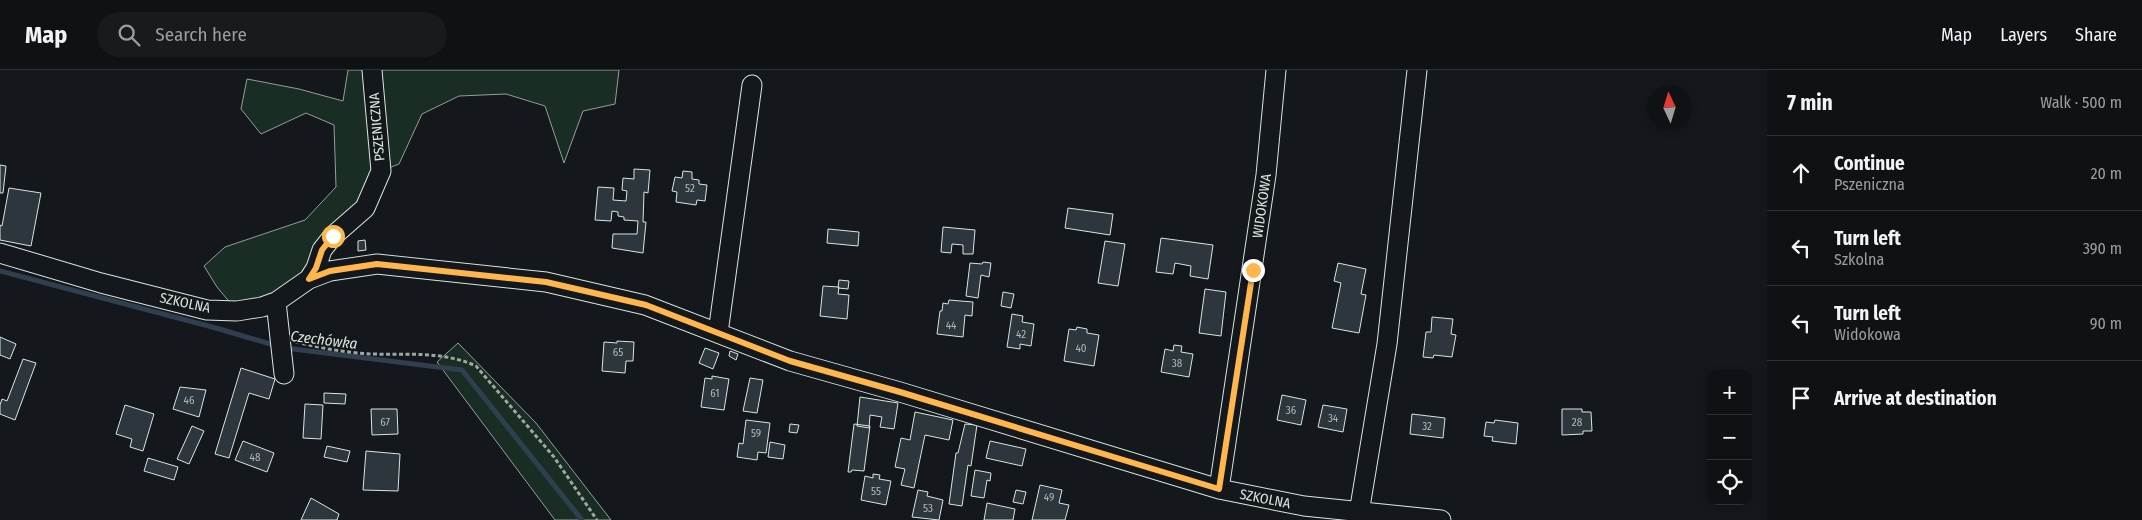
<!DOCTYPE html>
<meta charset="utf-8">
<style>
:root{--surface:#0f1215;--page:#181b1e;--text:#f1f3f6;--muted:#9b9ea0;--line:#2f3234}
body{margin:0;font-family:"Fira Sans Condensed",sans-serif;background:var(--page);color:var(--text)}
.controls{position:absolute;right:15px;bottom:15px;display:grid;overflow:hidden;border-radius:10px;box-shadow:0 2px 8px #0003}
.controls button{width:45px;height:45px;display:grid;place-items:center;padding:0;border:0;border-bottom:1px solid var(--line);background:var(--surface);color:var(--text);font:25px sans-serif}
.compass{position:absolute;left:1647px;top:15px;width:45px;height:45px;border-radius:50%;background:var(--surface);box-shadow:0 2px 8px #0003;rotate:356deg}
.stop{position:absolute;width:15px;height:15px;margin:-11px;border:4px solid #ffb74d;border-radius:50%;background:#fff}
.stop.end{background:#ffb74d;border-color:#fff;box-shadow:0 1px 5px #0008}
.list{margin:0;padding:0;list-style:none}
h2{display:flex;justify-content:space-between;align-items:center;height:65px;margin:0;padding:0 20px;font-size:21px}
h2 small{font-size:16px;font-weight:400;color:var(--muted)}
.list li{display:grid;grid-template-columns:32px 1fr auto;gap:15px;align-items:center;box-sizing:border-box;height:75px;padding:0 20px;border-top:1px solid var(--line)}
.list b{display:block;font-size:19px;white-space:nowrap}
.list p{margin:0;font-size:16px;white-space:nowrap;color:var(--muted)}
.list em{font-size:16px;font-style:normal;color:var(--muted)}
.icon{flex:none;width:28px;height:28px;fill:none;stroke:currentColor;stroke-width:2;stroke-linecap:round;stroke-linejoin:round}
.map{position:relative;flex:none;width:1767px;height:450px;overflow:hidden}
header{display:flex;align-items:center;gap:30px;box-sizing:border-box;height:70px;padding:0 25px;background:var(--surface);border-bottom:1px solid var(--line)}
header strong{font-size:24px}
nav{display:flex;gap:28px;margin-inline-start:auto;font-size:18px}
.search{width:350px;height:45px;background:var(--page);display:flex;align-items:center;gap:12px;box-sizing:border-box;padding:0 18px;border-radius:28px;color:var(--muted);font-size:19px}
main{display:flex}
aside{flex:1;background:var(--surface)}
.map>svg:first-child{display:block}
</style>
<header>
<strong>Map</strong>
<div class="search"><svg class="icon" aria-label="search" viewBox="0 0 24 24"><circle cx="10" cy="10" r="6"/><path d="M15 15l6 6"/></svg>Search here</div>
<nav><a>Map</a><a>Layers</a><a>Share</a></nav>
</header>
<main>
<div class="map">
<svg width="1767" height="450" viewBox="0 0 1767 450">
<rect width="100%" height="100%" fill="#14181c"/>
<!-- green -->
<path fill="#1a2d24" stroke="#939e99" d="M 348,0 L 619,0 L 615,34 L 583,41 L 564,93 L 545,36 L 506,24 L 459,26 L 422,44 L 399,94 L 381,101 L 359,137 L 291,216 L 262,230 L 232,235 L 217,217 L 204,196 L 225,177 L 305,150 L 336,117 L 334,55 L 306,43 L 261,64 L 241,39 L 247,9 L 299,19 L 343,31 Z
M 458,273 L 536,353 L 611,450 L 555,450 L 437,292 Z"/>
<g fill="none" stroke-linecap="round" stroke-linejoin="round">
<!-- stream -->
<path stroke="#2f3f4d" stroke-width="5" d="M 0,201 L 216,258 L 277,276
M 285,278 L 462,300 L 582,450"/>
</g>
<!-- building -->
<path fill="#2c363c" stroke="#d8e6dc" d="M 0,95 L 6,96 L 3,123 L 0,123 Z
M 634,99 L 650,100 L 648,123 L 644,122 L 643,152 L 646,152 L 643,183 L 612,178 L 613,164 L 637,164 L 638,151 L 624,150 L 624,147 L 618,146 L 618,142 L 612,141 L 611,151 L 595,150 L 598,117 L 614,118 L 613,130 L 626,131 L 627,121 L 622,120 L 623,108 L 634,109 Z
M 683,101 L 692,102 L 692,109 L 699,110 L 699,114 L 707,115 L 705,131 L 697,130 L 696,135 L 676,132 L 677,122 L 672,121 L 675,107 L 682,108 Z
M 9,118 L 41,123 L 31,176 L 0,170 L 0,155 L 2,156 Z
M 1068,138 L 1113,144 L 1110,165 L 1065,158 Z
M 943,157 L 975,160 L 973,184 L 963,184 L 963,175 L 952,174 L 951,183 L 941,182 Z
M 828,159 L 859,162 L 858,176 L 827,173 Z
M 1161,168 L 1213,175 L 1208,209 L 1190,206 L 1191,196 L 1175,193 L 1173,204 L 1156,202 Z
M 365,170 L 366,180 L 358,181 L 358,171 Z
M 1105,171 L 1125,174 L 1118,216 L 1098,213 Z
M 983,192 L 991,193 L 989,207 L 981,205 L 978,228 L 966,226 L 970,193 L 982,194 Z
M 1338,193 L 1366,199 L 1361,224 L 1366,225 L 1359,263 L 1332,258 L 1341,213 L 1334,211 Z
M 839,210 L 849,211 L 848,219 L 838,218 Z
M 823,216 L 839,217 L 838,224 L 849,225 L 847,249 L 820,246 Z
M 1205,219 L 1226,222 L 1221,266 L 1199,263 Z
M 1003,222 L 1014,224 L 1011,238 L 1001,236 Z
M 949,230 L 973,232 L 972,246 L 965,245 L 963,267 L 937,264 L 940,241 L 942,241 L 943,233 L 948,234 Z
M 1012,244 L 1023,246 L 1022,252 L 1034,254 L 1031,276 L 1020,274 L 1020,279 L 1007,277 Z
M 1432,247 L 1453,249 L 1451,264 L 1456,265 L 1452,287 L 1434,285 L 1433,288 L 1423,287 L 1426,262 L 1431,262 Z
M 1077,257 L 1087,259 L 1087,263 L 1099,265 L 1094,296 L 1064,291 L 1069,259 L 1076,260 Z
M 0,267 L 16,274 L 10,289 L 0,285 Z
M 617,271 L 634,272 L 633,291 L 626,291 L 625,303 L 602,301 L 604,272 L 617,273 Z
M 1174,275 L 1182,276 L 1181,282 L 1193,284 L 1189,307 L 1161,302 L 1165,279 L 1173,281 Z
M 705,278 L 719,283 L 713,299 L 699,293 Z
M 730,281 L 738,284 L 736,290 L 729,286 Z
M 23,289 L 36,293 L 15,350 L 0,344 L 0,335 L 2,329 L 7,331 Z
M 241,298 L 275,309 L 269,329 L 249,323 L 229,388 L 215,384 Z
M 712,306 L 729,309 L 724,340 L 701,337 L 705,308 L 712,309 Z
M 750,308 L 763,310 L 757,343 L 743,341 Z
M 180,317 L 206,320 L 199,347 L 173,339 Z
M 324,323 L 346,324 L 345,334 L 324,333 Z
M 1282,325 L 1306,330 L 1301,355 L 1277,350 Z
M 860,327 L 898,333 L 894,359 L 880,357 L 882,347 L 870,345 L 869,358 L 857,356 Z
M 305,334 L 323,335 L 321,369 L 303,368 Z
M 125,335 L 154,344 L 143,381 L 130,377 L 132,369 L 116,364 Z
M 1323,335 L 1347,339 L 1343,362 L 1318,357 Z
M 371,339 L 397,339 L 398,364 L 372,365 Z
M 1562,339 L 1582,339 L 1582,342 L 1591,342 L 1592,361 L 1583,361 L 1583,364 L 1562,365 Z
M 915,342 L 953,350 L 949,370 L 925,365 L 914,418 L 901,415 L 905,399 L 895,397 L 901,368 L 910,370 Z
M 1412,344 L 1445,348 L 1443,368 L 1410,364 Z
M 746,350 L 770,353 L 766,383 L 758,382 L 757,390 L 737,387 L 739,373 L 743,374 Z
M 1495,350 L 1518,353 L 1516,374 L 1492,371 L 1493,367 L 1484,366 L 1486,352 L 1494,353 Z
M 790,354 L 799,355 L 797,363 L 789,362 Z
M 854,354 L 870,356 L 864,401 L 852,400 L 851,402 L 848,402 Z
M 965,354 L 977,355 L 971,396 L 968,395 L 962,436 L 949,434 L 956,383 L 958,383 Z
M 192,356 L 204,361 L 189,394 L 177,389 Z
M 243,371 L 274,383 L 267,402 L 235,390 Z
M 990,371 L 1026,379 L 1022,396 L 986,388 Z
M 770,372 L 785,375 L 783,389 L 768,387 Z
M 327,376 L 350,381 L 347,392 L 324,387 Z
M 366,381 L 400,384 L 398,421 L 363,420 Z
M 148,388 L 178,397 L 174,410 L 144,401 Z
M 975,400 L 991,403 L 990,411 L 987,410 L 984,428 L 971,426 Z
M 873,404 L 880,405 L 879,409 L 891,411 L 886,435 L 861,430 L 865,406 L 873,408 Z
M 1040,415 L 1062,420 L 1059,433 L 1069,435 L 1065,450 L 1032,450 Z
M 918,420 L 928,422 L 927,426 L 943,430 L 939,450 L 912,447 Z
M 1016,420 L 1026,422 L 1023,434 L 1013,432 Z
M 311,428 L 339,444 L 337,450 L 301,450 Z
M 987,433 L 1015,439 L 1013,450 L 984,450 Z"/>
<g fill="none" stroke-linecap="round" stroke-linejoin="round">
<!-- minor casing -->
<g stroke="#d8e6dc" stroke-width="21">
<path id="minor" d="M 0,183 L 101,213 L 207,240 L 237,241 L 262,237 L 276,232 L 309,209 L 330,201 L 377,194 L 546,212 L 645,235 L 790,291 L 900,322 L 1219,419 L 1304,436 L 1441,450
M 309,209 L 316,198 L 322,180 L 333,166 L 365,138 L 381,101 L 372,0
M 276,232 L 284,304
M 718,263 L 752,15
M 1219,419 L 1266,105 L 1276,0
M 1359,443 L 1387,274 L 1417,0"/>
</g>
<!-- path -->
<path stroke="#9da8a2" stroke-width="3" stroke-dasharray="4 2.5" stroke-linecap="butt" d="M 296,272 C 321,278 348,283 373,284 C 409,285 443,281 476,296 L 554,387 L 597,450"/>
<!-- minor -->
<use href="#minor" stroke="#14181c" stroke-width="19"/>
</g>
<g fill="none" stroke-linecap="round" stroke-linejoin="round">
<!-- route -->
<path stroke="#ffb74d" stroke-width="6" d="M 333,166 L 322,180 L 316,198 L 309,209 L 330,201 L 377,194 L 546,212 L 646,235 L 790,291 L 900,322 L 1219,419 L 1253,200"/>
</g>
<g text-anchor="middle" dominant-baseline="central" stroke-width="4" stroke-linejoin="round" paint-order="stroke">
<!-- number labels -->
<g font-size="11" fill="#adbab4">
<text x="690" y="118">52</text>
<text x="951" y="255">44</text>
<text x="1021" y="264">42</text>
<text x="1081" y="278">40</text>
<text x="618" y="282">65</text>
<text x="1177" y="293">38</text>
<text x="715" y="323">61</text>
<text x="189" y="330">46</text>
<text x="1291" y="340">36</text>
<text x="1333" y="348">34</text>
<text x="385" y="352">67</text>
<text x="1577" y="352">28</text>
<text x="1427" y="356">32</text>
<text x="756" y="363">59</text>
<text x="255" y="387">48</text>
<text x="876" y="421">55</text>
<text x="1049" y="427">49</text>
<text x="928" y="438">53</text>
</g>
<!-- street labels -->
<g font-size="14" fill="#d8e6dc" stroke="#14181c">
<text transform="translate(377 57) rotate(-95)">PSZENICZNA</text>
<text transform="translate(1262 136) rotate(-82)">WIDOKOWA</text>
<text transform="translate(185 233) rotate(12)">SZKOLNA</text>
<text transform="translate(1265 429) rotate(11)">SZKOLNA</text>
</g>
<!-- water labels -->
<g font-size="15" font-style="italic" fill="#d8e6dc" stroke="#14181c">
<text transform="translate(324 270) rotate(7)">Czechówka</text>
</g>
</g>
</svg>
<div class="controls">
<button>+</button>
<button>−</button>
<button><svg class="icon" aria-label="locate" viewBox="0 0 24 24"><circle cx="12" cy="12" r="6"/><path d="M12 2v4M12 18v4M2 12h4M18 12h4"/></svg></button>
</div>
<svg class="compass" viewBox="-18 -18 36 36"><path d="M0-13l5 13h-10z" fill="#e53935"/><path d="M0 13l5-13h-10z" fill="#9b9ea0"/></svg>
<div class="stop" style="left:333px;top:166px"></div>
<div class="stop end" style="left:1253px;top:200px"></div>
</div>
<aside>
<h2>7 min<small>Walk · 500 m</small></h2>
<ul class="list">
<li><svg class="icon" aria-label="ahead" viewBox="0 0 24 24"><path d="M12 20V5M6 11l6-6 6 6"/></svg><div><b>Continue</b><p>Pszeniczna</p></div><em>20 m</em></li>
<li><svg class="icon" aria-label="left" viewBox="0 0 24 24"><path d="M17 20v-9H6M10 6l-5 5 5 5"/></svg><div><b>Turn left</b><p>Szkolna</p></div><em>390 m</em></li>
<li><svg class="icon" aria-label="left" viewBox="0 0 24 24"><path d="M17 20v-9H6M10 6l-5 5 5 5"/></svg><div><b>Turn left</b><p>Widokowa</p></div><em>90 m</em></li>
<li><svg class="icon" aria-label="arrive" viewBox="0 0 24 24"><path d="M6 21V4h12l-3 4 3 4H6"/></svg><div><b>Arrive at destination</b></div></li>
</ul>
</aside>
</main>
